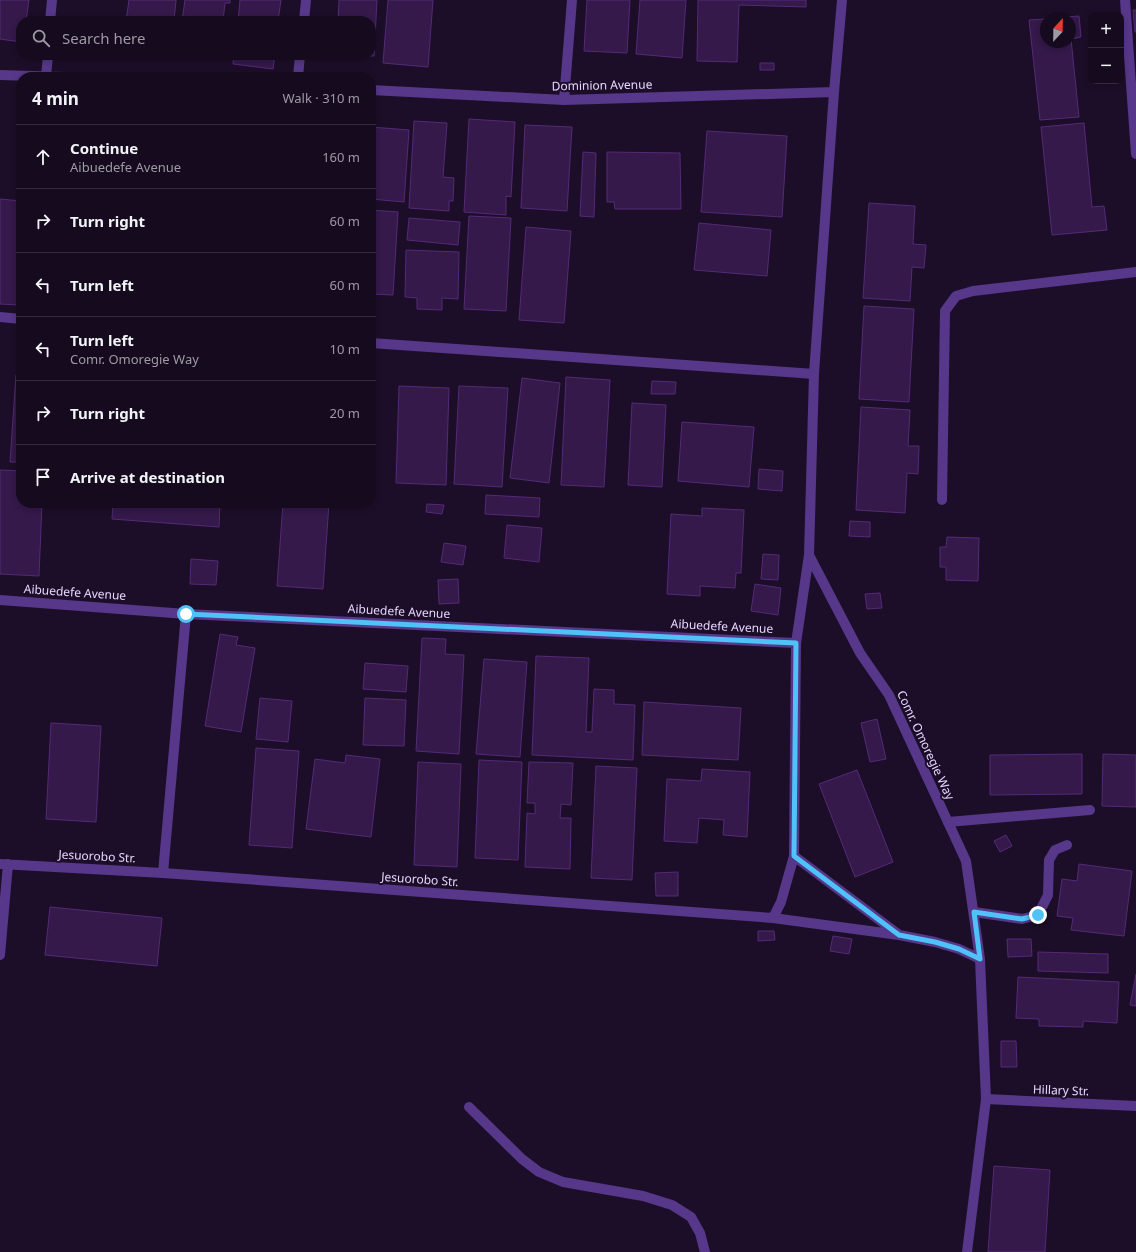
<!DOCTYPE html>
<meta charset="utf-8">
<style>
:root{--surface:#150a1e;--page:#1e1327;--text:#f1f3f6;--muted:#9d9aa4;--line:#342b3c}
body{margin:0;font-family:"Noto Sans",sans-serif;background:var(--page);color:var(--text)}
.controls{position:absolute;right:12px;top:12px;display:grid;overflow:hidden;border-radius:8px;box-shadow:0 2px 6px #0003}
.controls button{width:36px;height:36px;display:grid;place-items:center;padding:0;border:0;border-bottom:1px solid var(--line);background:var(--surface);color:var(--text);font:20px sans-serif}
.compass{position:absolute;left:1040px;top:12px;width:36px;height:36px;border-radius:50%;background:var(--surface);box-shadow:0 2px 6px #0003;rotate:22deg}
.stop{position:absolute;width:12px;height:12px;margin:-9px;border:3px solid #4fc3f7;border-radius:50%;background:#fff}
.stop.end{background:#4fc3f7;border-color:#fff;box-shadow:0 1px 4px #0008}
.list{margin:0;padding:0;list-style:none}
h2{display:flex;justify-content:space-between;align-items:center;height:52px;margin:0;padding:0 16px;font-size:17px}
h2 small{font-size:13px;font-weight:400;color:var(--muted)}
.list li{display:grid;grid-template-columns:26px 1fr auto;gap:12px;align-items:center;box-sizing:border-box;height:64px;padding:0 16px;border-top:1px solid var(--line)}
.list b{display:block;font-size:15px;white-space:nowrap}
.list p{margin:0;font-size:13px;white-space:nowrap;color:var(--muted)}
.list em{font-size:13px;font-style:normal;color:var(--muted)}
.icon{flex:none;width:22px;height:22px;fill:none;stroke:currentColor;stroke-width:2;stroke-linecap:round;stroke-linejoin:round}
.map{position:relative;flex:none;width:1136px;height:1252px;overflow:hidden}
.search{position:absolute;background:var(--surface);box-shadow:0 2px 6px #0003;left:16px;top:16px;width:360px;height:44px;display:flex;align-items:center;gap:10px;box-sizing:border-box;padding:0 14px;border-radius:16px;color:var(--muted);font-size:15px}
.panel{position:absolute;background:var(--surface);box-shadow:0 2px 6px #0003;left:16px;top:72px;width:360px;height:436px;border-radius:16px}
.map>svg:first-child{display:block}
</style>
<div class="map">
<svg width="1136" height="1252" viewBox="0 0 1136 1252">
<rect width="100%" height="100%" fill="#1c0e28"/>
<!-- building -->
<path fill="#34194a" stroke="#542a77" d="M 0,0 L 29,0 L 26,21 L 21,21 L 21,42 L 0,39 Z
M 129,0 L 176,0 L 174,21 L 126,21 Z
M 185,0 L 230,0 L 230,3 L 225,3 L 223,21 L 182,21 Z
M 240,0 L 281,0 L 278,21 L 238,21 Z
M 339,0 L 377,0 L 374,56 L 349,55 L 371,55 L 371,21 L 338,21 Z
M 388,0 L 433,0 L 428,67 L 383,63 Z
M 587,0 L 630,0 L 627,53 L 584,51 Z
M 640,0 L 686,0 L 682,58 L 636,54 Z
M 698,0 L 806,0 L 806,7 L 739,5 L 737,62 L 697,61 Z
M 1133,10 L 1136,10 L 1136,32 L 1135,32 Z
M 1079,16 L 1081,37 L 1071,39 L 1079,117 L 1040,120 L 1029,20 L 1046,19 L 1046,42 L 1070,42 L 1070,18 L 1054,18 Z
M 150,55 L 169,55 L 169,58 Z
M 234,55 L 275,55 L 273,69 L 233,64 Z
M 760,63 L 774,63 L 774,70 L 760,70 Z
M 469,119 L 515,122 L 511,197 L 506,196 L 506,215 L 464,212 Z
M 414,121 L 447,123 L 443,177 L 454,178 L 453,201 L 449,201 L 449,211 L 409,208 Z
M 1084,123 L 1092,207 L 1104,206 L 1107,230 L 1052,235 L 1041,127 Z
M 525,125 L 572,127 L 567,211 L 521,208 Z
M 371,127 L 409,130 L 404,202 L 371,199 Z
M 707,131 L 787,136 L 782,217 L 701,212 Z
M 583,152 L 596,153 L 594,217 L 580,216 Z
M 607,152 L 680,153 L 681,209 L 615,209 L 614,202 L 607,202 Z
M 0,199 L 21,201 L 21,282 L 19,305 L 0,304 Z
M 869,203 L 915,206 L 913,244 L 926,245 L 924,268 L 912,267 L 910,301 L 863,298 Z
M 371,210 L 398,212 L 393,295 L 371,294 Z
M 469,216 L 511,218 L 506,311 L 464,309 Z
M 409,218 L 460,222 L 458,245 L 407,240 Z
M 699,223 L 771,230 L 767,276 L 694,270 Z
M 526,227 L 571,231 L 564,323 L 519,320 Z
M 406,250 L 459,252 L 458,299 L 442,298 L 442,310 L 417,309 L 417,298 L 405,297 Z
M 864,306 L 914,309 L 909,402 L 859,399 Z
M 16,375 L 21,376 L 21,462 L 10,462 Z
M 566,377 L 610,380 L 604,487 L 561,485 Z
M 522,378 L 560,383 L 549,483 L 510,478 Z
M 652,381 L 676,382 L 675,394 L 651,394 Z
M 399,386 L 449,388 L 446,485 L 396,483 Z
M 459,386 L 508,388 L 502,487 L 454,484 Z
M 632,403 L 666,405 L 662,487 L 628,485 Z
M 861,407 L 910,410 L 908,446 L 919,446 L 918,474 L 907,473 L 905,513 L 856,510 Z
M 682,422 L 754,427 L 749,487 L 678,481 Z
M 759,469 L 783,471 L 782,491 L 758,489 Z
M 0,470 L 21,471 L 21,503 L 42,503 L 39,576 L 0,574 Z
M 486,495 L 540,498 L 539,517 L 485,514 Z
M 113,503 L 220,503 L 219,527 L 112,519 Z
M 283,503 L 329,503 L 323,589 L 277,586 Z
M 427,504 L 444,505 L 442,514 L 426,512 Z
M 702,508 L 744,510 L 741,573 L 736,573 L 735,588 L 700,586 L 700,596 L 667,594 L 671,514 L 702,516 Z
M 850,521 L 870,522 L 870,537 L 849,536 Z
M 507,525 L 542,528 L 539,562 L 504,558 Z
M 947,537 L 979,538 L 978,581 L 946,580 L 946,567 L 940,567 L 940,547 L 946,547 Z
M 444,543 L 466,546 L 463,565 L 441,562 Z
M 763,554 L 779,555 L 778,580 L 761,579 Z
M 191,559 L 218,561 L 216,585 L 190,584 Z
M 458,579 L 459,603 L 439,604 L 438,580 Z
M 755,584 L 781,588 L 778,615 L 751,611 Z
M 880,593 L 882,608 L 867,609 L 865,594 Z
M 220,634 L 238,637 L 236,645 L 255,648 L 241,732 L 205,726 Z
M 422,638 L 446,639 L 445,654 L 464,655 L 459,754 L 416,751 Z
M 536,656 L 589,658 L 586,732 L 592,732 L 594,689 L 614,690 L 614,704 L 635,705 L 633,760 L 532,755 Z
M 484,659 L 527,662 L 520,757 L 476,754 Z
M 365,663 L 408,666 L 406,692 L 363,689 Z
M 260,698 L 292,701 L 288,742 L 256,739 Z
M 365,698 L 406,700 L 404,746 L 363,745 Z
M 644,702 L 741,708 L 738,760 L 642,755 Z
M 877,719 L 886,759 L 870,762 L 861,723 Z
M 51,723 L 101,726 L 96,822 L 46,819 Z
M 256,748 L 299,751 L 292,848 L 249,845 Z
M 1082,754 L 1082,794 L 990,795 L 990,755 Z
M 1103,754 L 1136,755 L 1136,807 L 1102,806 Z
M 346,755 L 380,759 L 371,837 L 306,829 L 315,759 L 345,763 Z
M 479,760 L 522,762 L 518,860 L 475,858 Z
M 418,762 L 461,764 L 457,867 L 414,865 Z
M 529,762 L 573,763 L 571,805 L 561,804 L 560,818 L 571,818 L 570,869 L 525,867 L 527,813 L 535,814 L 535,803 L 527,803 Z
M 596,766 L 637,768 L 632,880 L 591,878 Z
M 702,769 L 750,772 L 747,837 L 723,835 L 724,820 L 699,818 L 697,843 L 664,841 L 667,779 L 701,781 Z
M 857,770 L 893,862 L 855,877 L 819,784 Z
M 1006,835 L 1012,846 L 1000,852 L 994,841 Z
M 1079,864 L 1132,871 L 1124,936 L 1071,930 L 1073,918 L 1057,916 L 1062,879 L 1077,881 Z
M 678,872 L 678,896 L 656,896 L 655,873 Z
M 50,907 L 162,918 L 157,966 L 45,955 Z
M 758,931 L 774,931 L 775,940 L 758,941 Z
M 833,936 L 852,939 L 849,954 L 830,951 Z
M 1007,939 L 1031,939 L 1032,956 L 1008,957 Z
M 1038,952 L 1108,954 L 1108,973 L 1038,971 Z
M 1136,974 L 1136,1006 L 1130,1005 Z
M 1018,977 L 1119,982 L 1117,1023 L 1083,1021 L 1083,1027 L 1039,1026 L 1039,1019 L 1016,1018 Z
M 1001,1041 L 1016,1041 L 1017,1067 L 1001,1067 Z
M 994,1166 L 1050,1170 L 1045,1252 L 988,1252 Z"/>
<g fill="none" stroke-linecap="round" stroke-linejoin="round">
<!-- lane -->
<path stroke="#573789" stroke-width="10" d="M 1125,0 L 1136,154
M 948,822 L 1090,810
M 163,873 L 186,614
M 974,912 L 1022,919 L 1038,915 L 1048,895 L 1049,860 L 1055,850 L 1067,845
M 469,1107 L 522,1159 L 539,1172 L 563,1182 L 643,1196 L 672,1205 L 691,1217 L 700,1233 L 705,1252"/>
<!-- street -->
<path stroke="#573789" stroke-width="10" d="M 50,21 L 52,0
M 304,21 L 306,0
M 0,75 L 65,77
M 46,76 L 48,55
M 298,77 L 300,55
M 371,90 L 564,100 L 834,92
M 564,100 L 572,0
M 0,317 L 21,319
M 371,343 L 814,374
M 942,500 L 945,311 L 956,296 L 973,291 L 1136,272
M 809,555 L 860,653 L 889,695 L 966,861 L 980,959 L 986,1099 L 967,1252
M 0,600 L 186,614 L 796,643
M 794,856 L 898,934
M 0,864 L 163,873 L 773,918 L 899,935 L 935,942 L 959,949 L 980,959
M 773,918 L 781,902 L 794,856 L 796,643 L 809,555 L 814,374 L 834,92 L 842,0
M 0,955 L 8,864
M 986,1099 L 1136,1106"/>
</g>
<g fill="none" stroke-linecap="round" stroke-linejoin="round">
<!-- route -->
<path stroke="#4fc3f7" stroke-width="5" d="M 186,614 L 796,643 L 794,856 L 899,935 L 935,942 L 959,949 L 980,959 L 974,912 L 1022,919 L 1038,915"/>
</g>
<g text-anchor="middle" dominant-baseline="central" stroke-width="4" stroke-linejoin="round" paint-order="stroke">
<!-- street labels -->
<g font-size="12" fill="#e8d5ff" stroke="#1c0e28">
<text transform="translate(602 85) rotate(-1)">Dominion Avenue</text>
<text transform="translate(75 592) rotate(4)">Aibuedefe Avenue</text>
<text transform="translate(399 611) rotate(3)">Aibuedefe Avenue</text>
<text transform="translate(722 626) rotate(3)">Aibuedefe Avenue</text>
<text transform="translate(926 745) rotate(65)">Comr. Omoregie Way</text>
<text transform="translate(97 856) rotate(3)">Jesuorobo Str.</text>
<text transform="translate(420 879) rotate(4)">Jesuorobo Str.</text>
<text transform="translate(1061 1090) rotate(2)">Hillary Str.</text>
</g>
</g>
</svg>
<div class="controls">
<button>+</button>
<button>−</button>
</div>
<svg class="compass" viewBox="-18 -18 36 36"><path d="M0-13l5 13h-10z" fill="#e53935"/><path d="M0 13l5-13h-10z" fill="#9d9aa4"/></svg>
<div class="stop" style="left:186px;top:614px"></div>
<div class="stop end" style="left:1038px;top:915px"></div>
<div class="search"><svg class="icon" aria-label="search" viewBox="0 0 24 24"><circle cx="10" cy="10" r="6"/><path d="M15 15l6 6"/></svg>Search here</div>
<section class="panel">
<h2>4 min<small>Walk · 310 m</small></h2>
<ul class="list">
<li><svg class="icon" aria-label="ahead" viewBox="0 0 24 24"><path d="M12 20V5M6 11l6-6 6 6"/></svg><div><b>Continue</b><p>Aibuedefe Avenue</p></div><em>160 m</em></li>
<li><svg class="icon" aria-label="right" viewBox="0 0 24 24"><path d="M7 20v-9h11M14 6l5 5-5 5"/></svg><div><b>Turn right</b></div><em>60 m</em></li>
<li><svg class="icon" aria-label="left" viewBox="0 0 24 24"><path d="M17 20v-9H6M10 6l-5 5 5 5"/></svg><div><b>Turn left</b></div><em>60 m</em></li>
<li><svg class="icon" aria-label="left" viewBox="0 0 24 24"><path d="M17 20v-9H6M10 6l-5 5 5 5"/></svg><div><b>Turn left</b><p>Comr. Omoregie Way</p></div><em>10 m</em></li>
<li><svg class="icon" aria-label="right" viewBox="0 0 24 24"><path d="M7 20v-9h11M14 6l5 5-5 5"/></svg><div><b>Turn right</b></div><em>20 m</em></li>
<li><svg class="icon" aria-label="arrive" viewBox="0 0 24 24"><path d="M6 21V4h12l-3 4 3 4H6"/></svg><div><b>Arrive at destination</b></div></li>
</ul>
</section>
</div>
